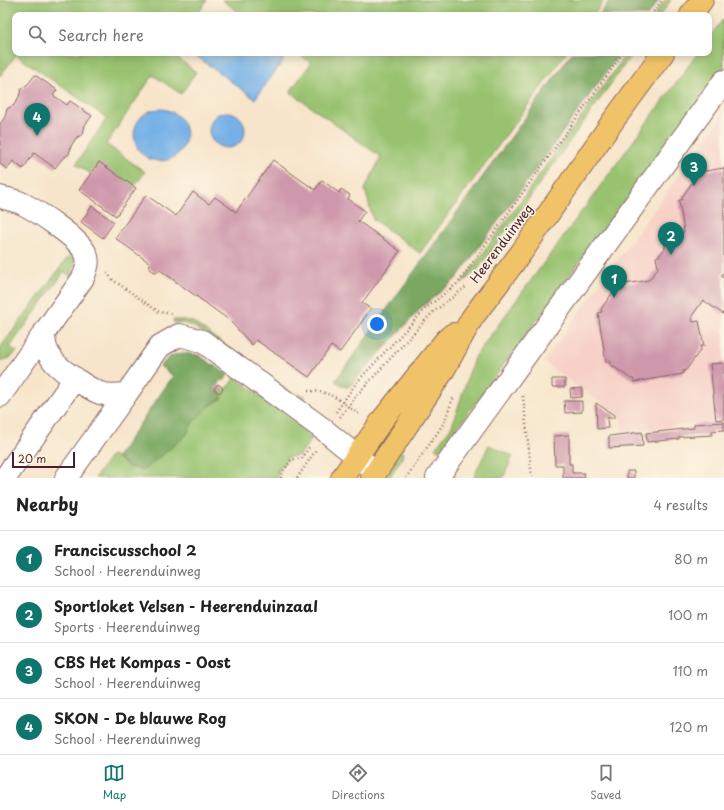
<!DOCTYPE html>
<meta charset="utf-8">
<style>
:root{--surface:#fff;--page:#f6f6f6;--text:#222;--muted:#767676;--line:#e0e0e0;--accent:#0f766e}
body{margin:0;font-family:"Playpen Sans",sans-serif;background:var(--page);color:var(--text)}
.scale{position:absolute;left:12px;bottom:10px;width:63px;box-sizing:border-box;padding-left:4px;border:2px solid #4a1f2b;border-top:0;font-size:11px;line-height:14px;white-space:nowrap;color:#4a1f2b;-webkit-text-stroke:3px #fcf5e5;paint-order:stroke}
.you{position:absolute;left:377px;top:324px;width:14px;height:14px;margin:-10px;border:3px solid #fff;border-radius:50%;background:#1a73e8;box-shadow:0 0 0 6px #1a73e833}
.badge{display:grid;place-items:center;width:26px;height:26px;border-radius:50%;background:var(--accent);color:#fff;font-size:13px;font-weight:700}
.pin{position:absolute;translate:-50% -33px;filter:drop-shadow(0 1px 2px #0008)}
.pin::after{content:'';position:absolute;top:21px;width:14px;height:12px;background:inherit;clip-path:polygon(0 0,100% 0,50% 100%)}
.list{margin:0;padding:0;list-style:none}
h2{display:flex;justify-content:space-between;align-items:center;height:52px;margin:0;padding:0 16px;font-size:17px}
h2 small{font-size:13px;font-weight:400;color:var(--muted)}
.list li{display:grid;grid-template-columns:26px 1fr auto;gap:12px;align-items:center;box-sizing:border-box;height:56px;padding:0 16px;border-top:1px solid var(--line)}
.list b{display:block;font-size:15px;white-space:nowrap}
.list p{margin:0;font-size:13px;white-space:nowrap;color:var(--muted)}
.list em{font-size:13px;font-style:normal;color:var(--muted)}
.icon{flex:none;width:22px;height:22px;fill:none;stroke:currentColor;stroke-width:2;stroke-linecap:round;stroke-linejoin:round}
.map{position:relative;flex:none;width:724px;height:478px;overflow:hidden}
.search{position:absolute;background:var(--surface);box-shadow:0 2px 10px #0003;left:12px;right:12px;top:12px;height:44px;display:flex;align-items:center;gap:10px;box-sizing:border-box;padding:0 14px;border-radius:8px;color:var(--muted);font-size:15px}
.sheet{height:276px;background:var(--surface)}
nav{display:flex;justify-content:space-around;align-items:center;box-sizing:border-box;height:56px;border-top:1px solid var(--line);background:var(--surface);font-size:11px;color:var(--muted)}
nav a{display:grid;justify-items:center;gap:2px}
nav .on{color:var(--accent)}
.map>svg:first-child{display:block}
</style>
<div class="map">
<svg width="724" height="478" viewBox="0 0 724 478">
<rect width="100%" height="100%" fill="#fcf5e5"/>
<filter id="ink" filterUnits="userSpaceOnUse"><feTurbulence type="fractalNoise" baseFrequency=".025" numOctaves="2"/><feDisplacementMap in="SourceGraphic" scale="8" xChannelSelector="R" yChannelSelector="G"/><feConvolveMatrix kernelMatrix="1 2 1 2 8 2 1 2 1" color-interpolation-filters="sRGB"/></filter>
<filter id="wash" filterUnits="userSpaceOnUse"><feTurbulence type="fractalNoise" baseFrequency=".012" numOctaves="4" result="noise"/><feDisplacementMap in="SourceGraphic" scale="16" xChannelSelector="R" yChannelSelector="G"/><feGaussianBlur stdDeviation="0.9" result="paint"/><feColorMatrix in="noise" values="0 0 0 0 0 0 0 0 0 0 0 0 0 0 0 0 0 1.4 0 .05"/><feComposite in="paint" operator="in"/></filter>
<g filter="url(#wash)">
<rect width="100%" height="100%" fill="#f7e5cb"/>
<!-- built -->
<path fill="#f7d1c8" d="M 724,114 L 724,420 L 622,432 L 621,417 L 543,362 Z"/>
<!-- green -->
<path fill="#98c26f" stroke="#71704d" d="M 0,0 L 207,0 L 197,15 L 15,15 L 15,53 L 171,53 L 196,72 L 181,94 L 153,75 L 106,144 L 145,172 L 126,198 L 76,164 L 107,118 L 16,55 L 0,76 Z
M 222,0 L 604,0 L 594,15 L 243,15 Z
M 665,0 L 671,0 L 661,15 L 654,15 Z
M 723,19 L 724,67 L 440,451 L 435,448 L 452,426 L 474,358 L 698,53 L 709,53 L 709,38 Z
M 297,53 L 566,53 L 420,253 L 373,219 L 365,189 L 381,157 L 290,92 L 311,63 Z
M 627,53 L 633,53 L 479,268 L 461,284 Z
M 72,252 L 75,263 L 71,277 L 64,272 L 10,347 L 17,352 L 10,358 L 0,361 L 0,348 Z
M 173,320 L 183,320 L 193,322 L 290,392 L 306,396 L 302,402 L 193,326 L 183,323 L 174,323 Z
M 235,377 L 283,412 L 312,438 L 300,455 L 289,457 L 277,472 L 278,478 L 95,478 L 112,454 L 129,467 L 144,469 L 186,435 L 193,422 L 208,407 L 221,399 L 220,393 L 223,388 L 226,390 Z
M 489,445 L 513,456 L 503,478 L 479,478 L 474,476 Z
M 399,449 L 403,453 L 402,458 L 389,478 L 378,478 Z"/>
<!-- forest -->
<path fill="#7aa862" stroke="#626446" d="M 610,0 L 659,0 L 648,15 L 599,15 Z
M 572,53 L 620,53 L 456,279 L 423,306 L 349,387 L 345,387 L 335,381 Z
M 182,353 L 198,355 L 228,375 L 224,381 L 222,379 L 214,389 L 221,394 L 222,398 L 208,407 L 193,422 L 186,435 L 144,470 L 129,467 L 117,457 L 173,376 L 160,366 L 171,356 Z"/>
<!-- water -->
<path fill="#75b1e7" stroke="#606889" d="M 192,53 L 274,53 L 284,60 L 255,99 Z
M134 135a26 26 0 1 1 52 0a26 26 0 1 1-52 0Z
M209 130a18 18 0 1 1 36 0a18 18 0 1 1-36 0Z"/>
<g id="blocks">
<!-- building -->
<path fill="#ce97ab" d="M 35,75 L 57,90 L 53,95 L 67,105 L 70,101 L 92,116 L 85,125 L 83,134 L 76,138 L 71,146 L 69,154 L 62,159 L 55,168 L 34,153 L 23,169 L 13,161 L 7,169 L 0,164 L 0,124 L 5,117 L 7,109 L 14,105 L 19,97 L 21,89 L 28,84 Z
M 273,160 L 315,190 L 322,180 L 339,193 L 341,189 L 350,195 L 348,199 L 365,211 L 358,221 L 400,251 L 362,303 L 371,309 L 340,352 L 331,346 L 309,377 L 256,340 L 252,345 L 229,320 L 160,270 L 156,272 L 152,271 L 149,267 L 150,263 L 115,238 L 146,195 L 176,216 L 193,192 L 209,204 L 215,197 L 236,212 Z
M 99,162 L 136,188 L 116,216 L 79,190 Z
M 724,168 L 724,272 L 721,276 L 724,278 L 724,312 L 723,314 L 703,300 L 692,316 L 693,322 L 699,321 L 704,346 L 700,346 L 701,349 L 686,370 L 683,371 L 683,374 L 634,382 L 634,379 L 631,379 L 610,364 L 609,361 L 606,362 L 598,313 L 602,312 L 601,309 L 616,288 L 619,288 L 619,285 L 649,280 L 658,268 L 656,257 L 659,256 L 665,248 L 665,244 L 676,242 L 684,231 L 679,200 L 682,200 L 682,197 L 697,176 L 700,175 L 700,172 Z
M 92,206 L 114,222 L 103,238 L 81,222 Z
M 724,363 L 724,419 L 716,420 L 710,364 Z
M 552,379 L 565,379 L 565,387 L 552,387 Z
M 218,384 L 223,388 L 220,393 L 214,389 Z
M 582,388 L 582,397 L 571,398 L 570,389 Z
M 564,401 L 582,401 L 582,412 L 565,413 Z
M 596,403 L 614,415 L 614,418 L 607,418 L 608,428 L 597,429 Z
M 724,422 L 724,430 L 712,431 L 712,435 L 679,437 L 679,439 L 647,442 L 646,433 L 694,428 L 694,424 Z
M 642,432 L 643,446 L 609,448 L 609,436 Z
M 569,435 L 569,464 L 572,464 L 572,473 L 584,473 L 585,478 L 563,478 L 563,465 L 555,465 L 554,436 Z
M 627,471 L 634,471 L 634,478 L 627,478 Z"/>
</g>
</g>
<g filter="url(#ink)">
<use href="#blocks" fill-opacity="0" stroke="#876463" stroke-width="1"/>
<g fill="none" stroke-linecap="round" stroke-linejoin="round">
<!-- minor casing -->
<g stroke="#876463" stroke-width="24">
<path id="minor" d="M 0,197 C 7,199 14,200 21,203 C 36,210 80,239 86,254 C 90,262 86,270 83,278 L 44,333 C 44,341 46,352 52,359 C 58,369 89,389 100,393 C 109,396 118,395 127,393 L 160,346 L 179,335 L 202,341 L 323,429 L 376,472
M 0,396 L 44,333
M 5,478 L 75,378
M 66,478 L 127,393
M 437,478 L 724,81"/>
</g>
<!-- major casing -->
<g stroke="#876463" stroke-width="24">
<path id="major" d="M 691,15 L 702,0
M 342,478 L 383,419 L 446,340 L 453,334
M 372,478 L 443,371 L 472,318 L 521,253 L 613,121 L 663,53"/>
</g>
<!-- path -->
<path stroke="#876463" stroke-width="2.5" stroke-dasharray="1 3" stroke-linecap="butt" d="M 651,15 L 662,0
M 107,273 L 113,280 L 159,312 L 173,314
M 308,391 C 331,390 341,402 360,415
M 523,396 L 532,478
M 336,412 L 357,382 L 426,308 L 458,283 L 623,53
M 340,417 L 356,396 L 432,313 L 467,286
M 281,478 L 281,474 L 291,460 L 302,458 L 310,446
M 297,478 L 316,450
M 406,478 L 444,423 L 454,396"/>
<!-- minor -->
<use href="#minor" stroke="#fff" stroke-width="22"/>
<!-- major -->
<use href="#major" stroke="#f1c369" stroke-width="22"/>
</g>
</g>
<g text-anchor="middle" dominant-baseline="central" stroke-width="3" stroke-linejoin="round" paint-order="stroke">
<!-- street labels -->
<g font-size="13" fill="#4a1f2b" stroke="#fcf5e5">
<text transform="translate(501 243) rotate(-53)">Heerenduinweg</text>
</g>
</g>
</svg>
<div class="scale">20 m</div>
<div class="you"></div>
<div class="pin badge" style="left:614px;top:298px">1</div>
<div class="pin badge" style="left:671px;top:255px">2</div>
<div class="pin badge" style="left:694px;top:186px">3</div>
<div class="pin badge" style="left:37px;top:136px">4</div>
<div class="search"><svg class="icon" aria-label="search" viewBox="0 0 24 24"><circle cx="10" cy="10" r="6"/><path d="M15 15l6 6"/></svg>Search here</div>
</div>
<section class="sheet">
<h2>Nearby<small>4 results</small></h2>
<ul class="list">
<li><span class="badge">1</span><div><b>Franciscusschool 2</b><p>School · Heerenduinweg</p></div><em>80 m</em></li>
<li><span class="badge">2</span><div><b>Sportloket Velsen - Heerenduinzaal</b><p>Sports · Heerenduinweg</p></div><em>100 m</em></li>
<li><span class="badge">3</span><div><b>CBS Het Kompas - Oost</b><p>School · Heerenduinweg</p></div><em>110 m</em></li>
<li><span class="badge">4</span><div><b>SKON - De blauwe Rog</b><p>School · Heerenduinweg</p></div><em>120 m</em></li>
</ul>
</section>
<nav>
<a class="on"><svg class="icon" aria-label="map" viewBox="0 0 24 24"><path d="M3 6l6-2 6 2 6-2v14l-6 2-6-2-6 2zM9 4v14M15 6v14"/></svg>Map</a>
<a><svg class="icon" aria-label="directions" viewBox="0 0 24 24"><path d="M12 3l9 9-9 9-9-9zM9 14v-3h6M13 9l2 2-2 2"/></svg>Directions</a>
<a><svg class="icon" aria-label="saved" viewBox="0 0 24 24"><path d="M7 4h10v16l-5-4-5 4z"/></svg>Saved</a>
</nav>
